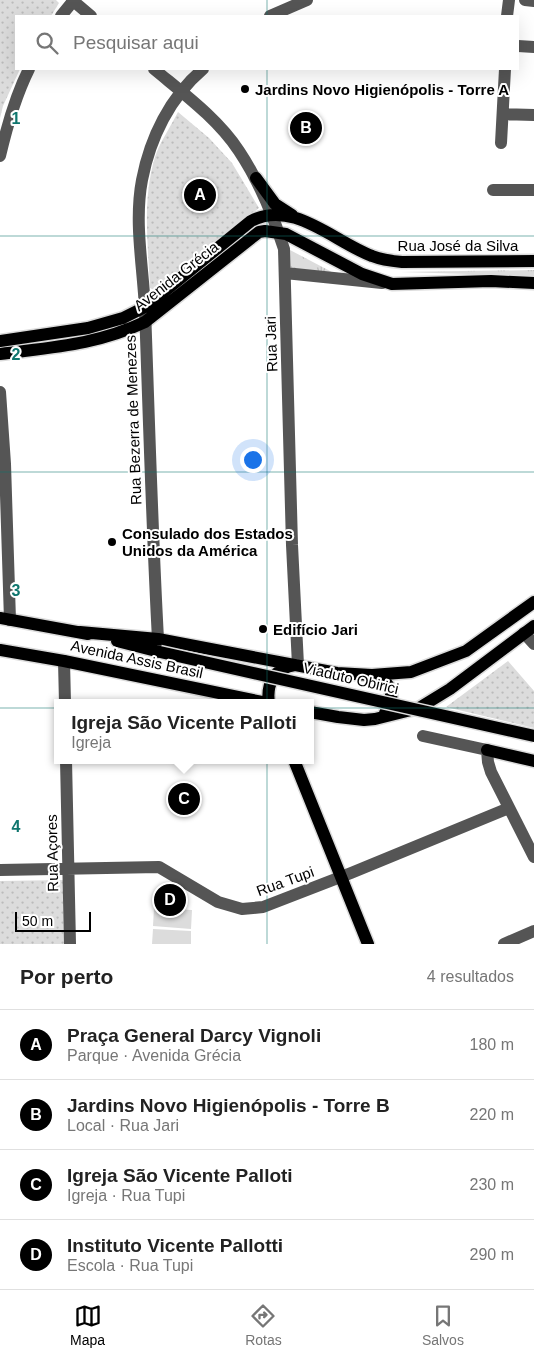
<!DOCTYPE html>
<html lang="pt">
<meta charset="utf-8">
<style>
:root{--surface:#fff;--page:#f2f2f2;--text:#222;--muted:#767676;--line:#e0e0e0;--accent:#000}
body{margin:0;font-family:Helvetica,sans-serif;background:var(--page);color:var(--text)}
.scale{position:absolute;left:15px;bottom:12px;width:76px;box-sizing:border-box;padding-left:5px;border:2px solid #000;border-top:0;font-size:14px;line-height:18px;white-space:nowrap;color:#000;-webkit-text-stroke:4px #fff;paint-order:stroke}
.you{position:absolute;left:252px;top:459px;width:18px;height:18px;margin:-12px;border:4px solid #fff;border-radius:50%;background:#1a73e8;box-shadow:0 0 0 8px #1a73e833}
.badge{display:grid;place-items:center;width:32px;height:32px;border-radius:50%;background:var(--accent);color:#fff;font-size:16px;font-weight:700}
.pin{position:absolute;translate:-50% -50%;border:2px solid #fff;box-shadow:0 1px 5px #0006}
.popup{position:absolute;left:54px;top:699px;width:260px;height:65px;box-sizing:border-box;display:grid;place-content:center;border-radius:0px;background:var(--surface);filter:drop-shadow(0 1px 4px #0005);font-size:16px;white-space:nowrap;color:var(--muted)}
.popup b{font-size:19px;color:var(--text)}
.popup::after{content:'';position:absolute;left:50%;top:100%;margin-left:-10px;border:10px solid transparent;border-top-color:var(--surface)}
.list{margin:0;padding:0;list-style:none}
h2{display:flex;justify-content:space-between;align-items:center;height:65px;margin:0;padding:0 20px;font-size:21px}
h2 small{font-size:16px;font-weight:400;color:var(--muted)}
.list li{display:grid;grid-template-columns:32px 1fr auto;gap:15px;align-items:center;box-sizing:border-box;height:70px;padding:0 20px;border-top:1px solid var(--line)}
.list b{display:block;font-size:19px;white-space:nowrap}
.list p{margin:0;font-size:16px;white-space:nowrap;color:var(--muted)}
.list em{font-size:16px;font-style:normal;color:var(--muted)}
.icon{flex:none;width:28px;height:28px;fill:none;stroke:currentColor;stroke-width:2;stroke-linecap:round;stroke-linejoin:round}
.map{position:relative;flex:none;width:534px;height:944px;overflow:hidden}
.search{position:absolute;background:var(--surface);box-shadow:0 5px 20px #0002;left:15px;right:15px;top:15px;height:55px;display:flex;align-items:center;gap:12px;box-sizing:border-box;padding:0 18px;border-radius:0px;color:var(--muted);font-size:19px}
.sheet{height:345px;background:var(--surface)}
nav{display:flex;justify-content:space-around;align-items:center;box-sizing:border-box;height:70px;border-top:1px solid var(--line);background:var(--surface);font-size:14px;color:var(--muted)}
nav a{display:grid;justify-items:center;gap:2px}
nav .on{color:var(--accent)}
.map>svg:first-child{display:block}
</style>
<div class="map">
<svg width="534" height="944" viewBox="0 0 534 944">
<defs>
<pattern id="grass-tufts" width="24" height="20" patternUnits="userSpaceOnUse" patternTransform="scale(1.25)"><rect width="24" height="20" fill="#dcdcdc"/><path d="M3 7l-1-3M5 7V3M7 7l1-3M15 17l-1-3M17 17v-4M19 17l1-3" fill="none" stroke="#bbb"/></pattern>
<pattern id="park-dots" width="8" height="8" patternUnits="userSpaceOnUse" patternTransform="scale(1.25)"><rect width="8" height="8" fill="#dcdcdc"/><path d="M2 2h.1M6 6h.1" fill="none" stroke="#bbb" stroke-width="1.8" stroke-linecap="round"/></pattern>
</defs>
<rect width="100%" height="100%" fill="#fff"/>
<!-- grass -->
<path fill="url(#grass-tufts)" d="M 290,250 L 330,271 L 331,272 L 290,270 Z
M 534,270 L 534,276 L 401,272 Z"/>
<!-- park -->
<path fill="url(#park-dots)" d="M 0,0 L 56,0 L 59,3 L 51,16 L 16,16 L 16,69 L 20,69 L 3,106 L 0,118 Z
M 178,112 L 209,138 L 232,163 L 259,208 L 156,291 L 150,288 C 148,244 142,200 155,157 C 160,142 171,126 178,112 Z
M 508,661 L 534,691 L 534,728 L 446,707 Z
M 63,880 L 64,944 L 0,944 L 0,881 Z"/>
<!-- pitch -->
<path fill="#dcdcdc" d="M 154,908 L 192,910 L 191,929 L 153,926 Z
M 153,929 L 191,931 L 191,944 L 152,944 Z"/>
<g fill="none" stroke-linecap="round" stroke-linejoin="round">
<!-- major casing -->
<g stroke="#dbdbdb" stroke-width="15">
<path id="major" d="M 256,178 L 275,204 L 292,215
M 0,341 L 88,328 L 123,318 L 145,307 L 251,221 C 293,199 334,242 372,256 C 382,260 391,261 402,262 L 534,261
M 0,354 C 53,347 96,345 145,322 L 259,232 L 265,231 L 286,234 L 362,274 L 392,284 L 491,281 L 534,283
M 0,618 L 88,634
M 80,632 L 158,639 L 337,673 L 372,675 L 411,672 L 466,651 L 534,602
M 117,641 L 160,652
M 0,650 L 64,661 L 267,703
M 373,675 C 391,680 397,698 385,713
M 269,703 C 266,683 275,668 295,665
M 310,712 L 338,717 L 364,720 L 375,719 L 419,708 L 450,689 L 534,626
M 487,750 L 534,761
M 294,760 L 368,944"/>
</g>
<!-- minor -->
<path stroke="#555" stroke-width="12" d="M 72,0 L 91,16
M 525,0 L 534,1
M 61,16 L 74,0
M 270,16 L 307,0
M 507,16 L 509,0
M 518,46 L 534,47
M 154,69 C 184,94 218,119 239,151 C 259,181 273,215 284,249 L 292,545 L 298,665
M 503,114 L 534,115
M 501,143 L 505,69
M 0,156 C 7,126 15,97 29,69
M 493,190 L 534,190
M 285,273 L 382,283
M 0,392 L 5,464 L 10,620
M 524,633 L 534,644
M 158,639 C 152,529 149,419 145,309 C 143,266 134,222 142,180 C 150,138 170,97 203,69
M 64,661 L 65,703
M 423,736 L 487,750 L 488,762 L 491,772 L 534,857
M 66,760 L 70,944
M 0,870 L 159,867 L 218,902 L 242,909 L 263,907 L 351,873 L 509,808
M 504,944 L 534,931"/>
<!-- major -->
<use href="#major" stroke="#000" stroke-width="12"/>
<!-- major-bridge casing -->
<g stroke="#dbdbdb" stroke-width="15" stroke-linecap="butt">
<path id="major-bridge" d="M 160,652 L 534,736"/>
</g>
<!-- major-bridge -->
<use href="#major-bridge" stroke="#000" stroke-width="12"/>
</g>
<!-- grid -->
<path fill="none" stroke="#0f766e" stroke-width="1" stroke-opacity="0.55" d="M 267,0 L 267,16M 267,69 L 267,944M 0,236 L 534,236M 0,472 L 534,472M 0,708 L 534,708"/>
<!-- markers -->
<g fill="#000" stroke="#fff" stroke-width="2">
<circle cx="245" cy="89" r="5"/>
<circle cx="112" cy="542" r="5"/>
<circle cx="263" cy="629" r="5"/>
</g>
<g text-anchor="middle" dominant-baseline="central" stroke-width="4" stroke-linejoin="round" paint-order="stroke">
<!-- poi labels -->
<g font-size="15" font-weight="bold" fill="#000" stroke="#fff" text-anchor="start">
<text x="255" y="89">Jardins Novo Higienópolis - Torre A</text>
<text x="122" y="533">Consulado dos Estados<tspan x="122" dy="17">Unidos da América</tspan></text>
<text x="273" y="629">Edifício Jari</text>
</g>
<!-- street labels -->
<g font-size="15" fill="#000" stroke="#fff">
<text x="458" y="245">Rua José da Silva</text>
<text transform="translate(176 276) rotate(-38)">Avenida Grécia</text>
<text transform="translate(271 344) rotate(-92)">Rua Jari</text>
<text transform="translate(133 420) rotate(-92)">Rua Bezerra de Menezes</text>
<text transform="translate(137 659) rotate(12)">Avenida Assis Brasil</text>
<text transform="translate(351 678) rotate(13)">Viaduto Obirici</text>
<text transform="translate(52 853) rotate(-91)">Rua Açores</text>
<text transform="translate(285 881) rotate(-20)">Rua Tupi</text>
</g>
</g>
<g font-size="16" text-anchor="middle" font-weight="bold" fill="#0f766e" stroke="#fff" stroke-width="4" stroke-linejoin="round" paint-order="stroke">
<text x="16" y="124">1</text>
<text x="16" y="360">2</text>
<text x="16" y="596">3</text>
<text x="16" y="832">4</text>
</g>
</svg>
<div class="scale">50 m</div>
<div class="you"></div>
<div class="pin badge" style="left:200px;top:195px">A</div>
<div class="pin badge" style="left:306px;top:128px">B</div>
<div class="pin badge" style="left:184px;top:799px">C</div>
<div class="popup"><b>Igreja São Vicente Palloti</b>Igreja</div>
<div class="pin badge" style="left:170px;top:900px">D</div>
<div class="search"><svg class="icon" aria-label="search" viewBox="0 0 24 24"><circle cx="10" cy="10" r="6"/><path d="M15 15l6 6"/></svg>Pesquisar aqui</div>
</div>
<section class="sheet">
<h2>Por perto<small>4 resultados</small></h2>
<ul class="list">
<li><span class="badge">A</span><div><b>Praça General Darcy Vignoli</b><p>Parque · Avenida Grécia</p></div><em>180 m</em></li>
<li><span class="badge">B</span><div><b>Jardins Novo Higienópolis - Torre B</b><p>Local · Rua Jari</p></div><em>220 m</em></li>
<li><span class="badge">C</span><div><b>Igreja São Vicente Palloti</b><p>Igreja · Rua Tupi</p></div><em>230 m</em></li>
<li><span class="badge">D</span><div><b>Instituto Vicente Pallotti</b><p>Escola · Rua Tupi</p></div><em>290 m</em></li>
</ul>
</section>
<nav>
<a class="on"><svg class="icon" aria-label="map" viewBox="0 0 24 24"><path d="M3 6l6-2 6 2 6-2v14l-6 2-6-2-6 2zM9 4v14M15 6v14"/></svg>Mapa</a>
<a><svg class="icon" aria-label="directions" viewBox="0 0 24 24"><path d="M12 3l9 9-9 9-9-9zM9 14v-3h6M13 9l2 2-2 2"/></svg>Rotas</a>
<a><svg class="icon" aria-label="saved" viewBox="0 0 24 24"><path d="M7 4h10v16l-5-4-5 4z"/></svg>Salvos</a>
</nav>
